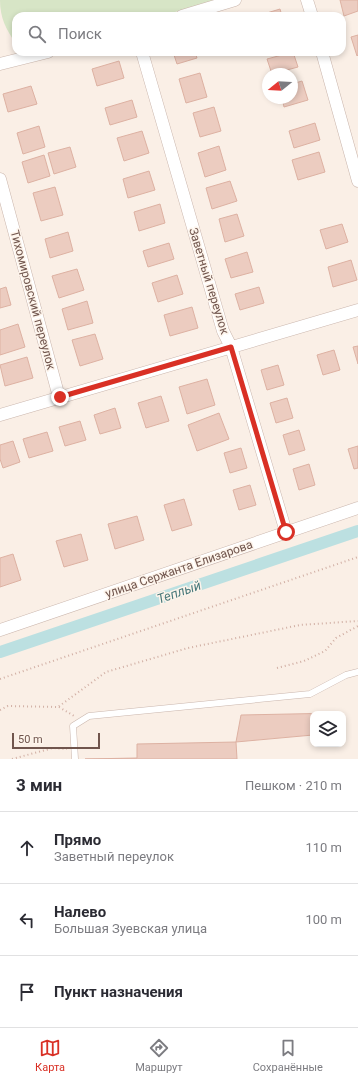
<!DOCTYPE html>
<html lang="ru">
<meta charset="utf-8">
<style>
:root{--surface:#fff;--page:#f2f2f3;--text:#2b2b33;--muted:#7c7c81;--line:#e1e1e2;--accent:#d93025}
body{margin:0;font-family:Roboto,sans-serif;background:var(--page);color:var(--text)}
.controls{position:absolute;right:12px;bottom:12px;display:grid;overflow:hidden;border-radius:8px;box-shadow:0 2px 6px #0003}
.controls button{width:36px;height:36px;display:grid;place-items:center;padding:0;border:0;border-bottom:1px solid var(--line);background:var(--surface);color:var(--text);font:20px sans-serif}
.compass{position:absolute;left:262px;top:68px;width:36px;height:36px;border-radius:50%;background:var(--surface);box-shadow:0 2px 6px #0003;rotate:252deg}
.scale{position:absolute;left:12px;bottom:10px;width:88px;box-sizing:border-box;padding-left:4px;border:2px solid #70554d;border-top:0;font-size:11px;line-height:14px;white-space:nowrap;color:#70554d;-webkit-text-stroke:3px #fdf4eb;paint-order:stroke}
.stop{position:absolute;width:12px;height:12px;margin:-9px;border:3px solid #d93025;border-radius:50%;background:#fff}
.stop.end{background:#d93025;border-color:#fff;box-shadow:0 1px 4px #0008}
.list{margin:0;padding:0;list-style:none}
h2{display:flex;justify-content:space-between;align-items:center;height:52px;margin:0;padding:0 16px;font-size:17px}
h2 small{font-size:13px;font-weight:400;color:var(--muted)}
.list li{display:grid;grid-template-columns:26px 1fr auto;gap:12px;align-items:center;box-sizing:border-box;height:72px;padding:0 16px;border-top:1px solid var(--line)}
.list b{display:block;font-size:15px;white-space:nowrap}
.list p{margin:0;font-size:13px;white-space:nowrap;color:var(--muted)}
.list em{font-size:13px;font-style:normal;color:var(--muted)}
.icon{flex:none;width:22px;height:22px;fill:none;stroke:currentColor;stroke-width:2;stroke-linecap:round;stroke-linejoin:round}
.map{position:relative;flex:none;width:358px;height:759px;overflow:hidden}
.search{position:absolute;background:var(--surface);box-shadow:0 2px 6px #0003;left:12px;right:12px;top:12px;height:44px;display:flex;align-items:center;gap:10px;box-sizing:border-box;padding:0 14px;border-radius:12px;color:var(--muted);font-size:15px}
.sheet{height:268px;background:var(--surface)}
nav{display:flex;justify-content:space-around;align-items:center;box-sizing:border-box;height:56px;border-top:1px solid var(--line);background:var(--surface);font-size:11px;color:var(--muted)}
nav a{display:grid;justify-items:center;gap:2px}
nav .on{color:var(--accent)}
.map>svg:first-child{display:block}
</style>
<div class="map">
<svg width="358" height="759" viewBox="0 0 358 759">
<rect width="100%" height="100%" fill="#faefe6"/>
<!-- green -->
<path fill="#d7e5c6" d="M 0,0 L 217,0 L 161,16 L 16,16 L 16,44 C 6,29 0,18 0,0 Z"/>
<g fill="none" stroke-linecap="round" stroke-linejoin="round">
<!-- canal -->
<path stroke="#bce0e1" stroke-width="12" d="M 0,652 L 358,531"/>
</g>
<!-- building -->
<path fill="#ecccc0" stroke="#ddb1a2" d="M 340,0 L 358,0 L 358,11 L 344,16 Z
M 280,9 L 282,16 L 257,16 Z
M 358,35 L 358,55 L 357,56 L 351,37 Z
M 173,52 L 195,52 L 197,58 L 177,64 Z
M 293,52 L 298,67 L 272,74 L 267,59 Z
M 119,61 L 124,78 L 97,86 L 92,69 Z
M 200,73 L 207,97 L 186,103 L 179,79 Z
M 302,81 L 308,100 L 284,107 L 282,98 L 292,98 L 292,84 Z
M 31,86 L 37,104 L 8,112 L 3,94 Z
M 132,100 L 137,117 L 110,125 L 105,108 Z
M 214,107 L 221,131 L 200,137 L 193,113 Z
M 315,123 L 320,140 L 294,148 L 289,131 Z
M 39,126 L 45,147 L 23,154 L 17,133 Z
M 142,131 L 149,153 L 124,161 L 117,138 Z
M 219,146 L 226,170 L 205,177 L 198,153 Z
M 70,147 L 76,167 L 54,174 L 48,153 Z
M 319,152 L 325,172 L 298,180 L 292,160 Z
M 44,155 L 50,176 L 28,183 L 22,162 Z
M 149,171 L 155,190 L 128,198 L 123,179 Z
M 230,181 L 237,201 L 212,209 L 206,188 Z
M 55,187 L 63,215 L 41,221 L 33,193 Z
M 160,204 L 165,223 L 139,231 L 134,212 Z
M 237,214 L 244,236 L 225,242 L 219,219 Z
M 342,224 L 348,242 L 326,249 L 320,230 Z
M 68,232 L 73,251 L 50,258 L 45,239 Z
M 169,243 L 174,259 L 148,267 L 143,251 Z
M 247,252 L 253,272 L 231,278 L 225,259 Z
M 351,260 L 357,280 L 333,287 L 328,267 Z
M 77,269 L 84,290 L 59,298 L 52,276 Z
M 177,275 L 183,294 L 158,302 L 152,283 Z
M 6,287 L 11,305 L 0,308 L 0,289 Z
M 259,287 L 264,303 L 240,310 L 235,294 Z
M 87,301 L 93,323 L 68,330 L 62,309 Z
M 192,307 L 198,328 L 170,336 L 164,315 Z
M 18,324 L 25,347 L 0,355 L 0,330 Z
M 95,334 L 103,359 L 80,366 L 72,340 Z
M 358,346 L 358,364 L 353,347 Z
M 334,350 L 340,370 L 323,375 L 317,355 Z
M 27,357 L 33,378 L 5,386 L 0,365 Z
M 278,365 L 284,385 L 267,390 L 261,370 Z
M 207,379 L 215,405 L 187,414 L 179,387 Z
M 161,396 L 169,421 L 146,428 L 138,403 Z
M 287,398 L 293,418 L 276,423 L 270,403 Z
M 115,408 L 121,428 L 100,434 L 94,415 Z
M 219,413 L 229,439 L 197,451 L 188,425 Z
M 80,421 L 86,440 L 65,446 L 59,427 Z
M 299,430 L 305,450 L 289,455 L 283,435 Z
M 47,432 L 53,451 L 29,458 L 23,439 Z
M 13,441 L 20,462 L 3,468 L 0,459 L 0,445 Z
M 358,446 L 358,468 L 354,469 L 348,449 Z
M 241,448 L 247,468 L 230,473 L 224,453 Z
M 309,464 L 315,485 L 299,490 L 293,469 Z
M 250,485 L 256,505 L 239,510 L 233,490 Z
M 184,499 L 192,525 L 172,531 L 164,505 Z
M 137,516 L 144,540 L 115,549 L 108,524 Z
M 81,534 L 88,560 L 64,567 L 56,541 Z
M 13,554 L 21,580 L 0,587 L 0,558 Z
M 340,713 L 313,714 L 313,735 L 236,742 L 241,715 Z
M 236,742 L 237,759 L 85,759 L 137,758 L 137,744 Z"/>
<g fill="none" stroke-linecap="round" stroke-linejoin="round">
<!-- service casing -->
<g stroke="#cab6ad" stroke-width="7">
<path id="service" d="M 75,759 L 73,726 L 89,716 L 310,694 L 346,675 L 358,672"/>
</g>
<!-- minor casing -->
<g stroke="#cab6ad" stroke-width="13">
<path id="minor" d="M 307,0 L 312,16
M 182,16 L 235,0
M 142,52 L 223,331 L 231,347 L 286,532
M 322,52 L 358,181
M 0,64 L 48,52
M 0,179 L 59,397
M 0,415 L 358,310
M 0,630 L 358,508"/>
</g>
<!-- path -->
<path stroke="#d1afa4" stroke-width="2" stroke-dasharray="1 3" stroke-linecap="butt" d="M 277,668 L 304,661 L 325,651 L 336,638 L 358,626
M 0,679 L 358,557
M 59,707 L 74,716
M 0,710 L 8,706 L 58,707 L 106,672 L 188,648 L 300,625 L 358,621
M 12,759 L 53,748 L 67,749"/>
<!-- service -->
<use href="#service" stroke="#fff" stroke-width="6"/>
<!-- minor -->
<use href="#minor" stroke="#fff" stroke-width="12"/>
</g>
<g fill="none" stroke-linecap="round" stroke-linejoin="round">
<!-- route -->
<path stroke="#d93025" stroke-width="5" d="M 60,397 L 231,347 L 286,532"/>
</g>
<g text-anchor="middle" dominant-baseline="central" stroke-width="3" stroke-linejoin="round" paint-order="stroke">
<!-- street labels -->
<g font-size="12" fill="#70554d" stroke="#fdf4eb">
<text transform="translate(209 281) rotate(73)">Заветный переулок</text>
<text transform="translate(33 300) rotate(75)">Тихомировский переулок</text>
<text transform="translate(179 569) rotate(-19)">улица Сержанта Елизарова</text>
</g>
<!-- water labels -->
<g font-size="13" font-style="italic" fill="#47787a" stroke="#fdf4eb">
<text transform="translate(179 592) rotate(-19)">Теплый</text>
</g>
</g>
</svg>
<div class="controls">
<button><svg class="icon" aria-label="layers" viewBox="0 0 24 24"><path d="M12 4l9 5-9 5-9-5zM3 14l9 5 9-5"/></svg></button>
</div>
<svg class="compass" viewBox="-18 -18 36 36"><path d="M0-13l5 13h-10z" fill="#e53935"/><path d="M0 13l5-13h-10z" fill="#7c7c81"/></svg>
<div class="scale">50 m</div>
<div class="stop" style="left:286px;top:532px"></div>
<div class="stop end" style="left:60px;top:397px"></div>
<div class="search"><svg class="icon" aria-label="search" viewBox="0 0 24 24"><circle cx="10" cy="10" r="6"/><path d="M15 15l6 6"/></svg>Поиск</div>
</div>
<section class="sheet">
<h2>3 мин<small>Пешком · 210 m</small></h2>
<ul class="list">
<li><svg class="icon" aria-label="ahead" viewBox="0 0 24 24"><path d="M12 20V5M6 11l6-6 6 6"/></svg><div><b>Прямо</b><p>Заветный переулок</p></div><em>110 m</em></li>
<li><svg class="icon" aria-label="left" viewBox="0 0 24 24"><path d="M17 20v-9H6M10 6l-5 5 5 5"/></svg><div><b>Налево</b><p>Большая Зуевская улица</p></div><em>100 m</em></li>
<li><svg class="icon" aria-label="arrive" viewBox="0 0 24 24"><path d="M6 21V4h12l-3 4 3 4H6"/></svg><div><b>Пункт назначения</b></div></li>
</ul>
</section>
<nav>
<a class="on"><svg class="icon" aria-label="map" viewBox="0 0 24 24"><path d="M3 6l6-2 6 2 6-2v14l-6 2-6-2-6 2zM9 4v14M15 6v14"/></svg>Карта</a>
<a><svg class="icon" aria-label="directions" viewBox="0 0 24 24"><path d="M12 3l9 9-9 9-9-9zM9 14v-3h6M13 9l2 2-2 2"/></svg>Маршрут</a>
<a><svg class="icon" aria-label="saved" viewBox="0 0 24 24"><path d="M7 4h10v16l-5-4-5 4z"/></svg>Сохранённые</a>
</nav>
